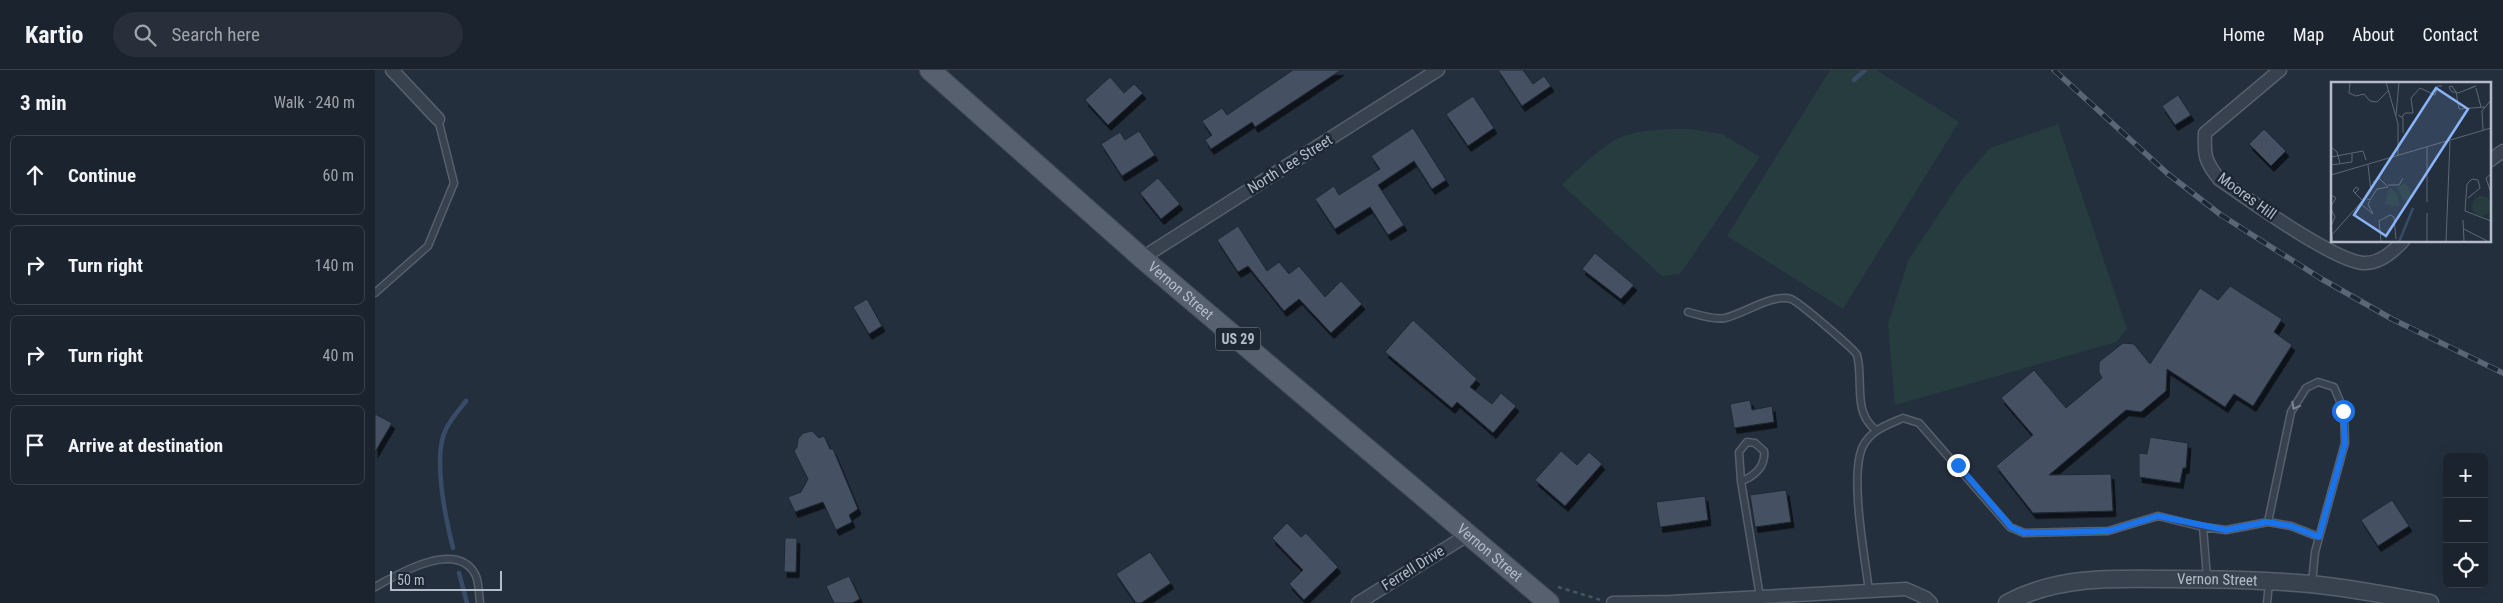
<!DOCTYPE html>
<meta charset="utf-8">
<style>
:root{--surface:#1b232e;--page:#282f3a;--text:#f1f3f6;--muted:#a0a4aa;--line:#39404a}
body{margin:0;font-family:"Roboto Condensed",sans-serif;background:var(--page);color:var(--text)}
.controls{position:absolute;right:15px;bottom:15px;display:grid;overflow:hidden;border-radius:8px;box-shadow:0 5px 20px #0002}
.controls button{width:45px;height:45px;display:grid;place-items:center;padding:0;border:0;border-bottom:1px solid var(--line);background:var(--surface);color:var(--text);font:25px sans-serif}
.scale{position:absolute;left:15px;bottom:12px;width:112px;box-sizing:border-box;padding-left:5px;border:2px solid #b4bcc9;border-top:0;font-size:14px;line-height:18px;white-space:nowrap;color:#b4bcc9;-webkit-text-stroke:4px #1d2633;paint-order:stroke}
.stop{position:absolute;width:15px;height:15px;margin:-11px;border:4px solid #1a73e8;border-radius:50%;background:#fff}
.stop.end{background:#1a73e8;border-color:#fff;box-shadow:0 1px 5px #0008}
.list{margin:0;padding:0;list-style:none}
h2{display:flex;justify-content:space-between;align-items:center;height:65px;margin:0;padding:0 20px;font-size:21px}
h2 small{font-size:16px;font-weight:400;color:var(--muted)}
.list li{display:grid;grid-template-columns:32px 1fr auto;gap:15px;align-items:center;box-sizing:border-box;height:80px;margin:0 10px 10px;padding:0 10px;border:1px solid var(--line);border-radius:8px}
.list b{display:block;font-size:19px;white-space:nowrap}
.list em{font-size:16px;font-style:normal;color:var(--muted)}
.icon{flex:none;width:28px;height:28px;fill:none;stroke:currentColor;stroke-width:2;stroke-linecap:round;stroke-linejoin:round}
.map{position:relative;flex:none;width:2128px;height:533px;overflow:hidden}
header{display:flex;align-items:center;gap:30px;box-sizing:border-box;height:70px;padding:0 25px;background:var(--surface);border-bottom:1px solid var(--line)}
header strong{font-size:24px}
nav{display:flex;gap:28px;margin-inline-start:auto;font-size:18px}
.search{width:350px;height:45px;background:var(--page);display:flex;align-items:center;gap:12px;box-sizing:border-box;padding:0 18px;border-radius:28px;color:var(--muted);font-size:19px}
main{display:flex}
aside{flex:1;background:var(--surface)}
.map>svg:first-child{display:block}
</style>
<header>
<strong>Kartio</strong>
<div class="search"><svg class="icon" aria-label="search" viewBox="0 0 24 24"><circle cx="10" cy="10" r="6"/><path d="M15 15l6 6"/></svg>Search here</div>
<nav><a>Home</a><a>Map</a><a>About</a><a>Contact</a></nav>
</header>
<main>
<aside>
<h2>3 min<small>Walk · 240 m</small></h2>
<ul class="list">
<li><svg class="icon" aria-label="ahead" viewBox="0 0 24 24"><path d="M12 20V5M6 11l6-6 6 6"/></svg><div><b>Continue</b></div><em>60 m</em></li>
<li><svg class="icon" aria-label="right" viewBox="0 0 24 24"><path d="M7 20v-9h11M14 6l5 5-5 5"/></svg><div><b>Turn right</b></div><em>140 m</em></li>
<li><svg class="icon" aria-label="right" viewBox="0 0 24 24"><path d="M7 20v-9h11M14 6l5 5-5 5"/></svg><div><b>Turn right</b></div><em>40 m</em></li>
<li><svg class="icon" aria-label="arrive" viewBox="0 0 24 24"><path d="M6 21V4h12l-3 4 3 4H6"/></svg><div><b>Arrive at destination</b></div></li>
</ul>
</aside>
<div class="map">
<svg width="2128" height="533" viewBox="0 0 2128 533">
<defs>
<filter id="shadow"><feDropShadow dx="3" dy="5.5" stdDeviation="0" flood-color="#0009"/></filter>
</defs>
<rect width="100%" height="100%" fill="#242f3e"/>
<!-- green -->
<path fill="#263c3f" d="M 1455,0 L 1501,0 L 1584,52 L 1468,239 L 1352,166 Z
M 1683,54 L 1752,259 L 1741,272 L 1520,335 L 1513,254 L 1534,189 L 1586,111 L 1615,78 Z
M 1316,59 L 1347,64 L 1385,87 L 1305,204 L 1287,206 L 1187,115 C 1203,99 1221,81 1240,70 C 1260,59 1293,59 1316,59 Z"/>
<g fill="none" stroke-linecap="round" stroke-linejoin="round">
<!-- stream -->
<path stroke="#394c67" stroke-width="4.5" d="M 1479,10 L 1490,0
M 78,478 C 71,450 57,386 71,359 C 76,349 84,340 91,331
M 84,503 L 92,533"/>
</g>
<!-- building -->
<path fill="#455162" stroke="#1f2835" filter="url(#shadow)" d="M 918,0 L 966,0 L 880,57 L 877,52 L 836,79 L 830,70 L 837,65 L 827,51 L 847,38 L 852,45 Z
M 1123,0 L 1148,0 L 1158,14 L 1169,6 L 1176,16 L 1147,36 Z
M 735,7 L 749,23 L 759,14 L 768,23 L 733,55 L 710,30 Z
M 1803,25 L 1816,45 L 1800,55 L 1787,36 Z
M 1098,26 L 1119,58 L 1093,76 L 1071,44 Z
M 1038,58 L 1071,110 L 1057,119 L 1039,91 L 1003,115 L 1029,155 L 1013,165 L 995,137 L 960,159 L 940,129 L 959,116 L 964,125 L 1005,99 L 996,86 Z
M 1889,59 L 1911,81 L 1896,96 L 1874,74 Z
M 764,61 L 780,85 L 747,106 L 726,74 L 745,62 L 750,70 Z
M 783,108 L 805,134 L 786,149 L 765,123 Z
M 863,156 L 892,201 L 904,192 L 914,204 L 924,196 L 950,227 L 966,211 L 987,234 L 956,263 L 924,229 L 909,241 L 873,196 L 863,202 L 842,170 Z
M 1220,183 L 1259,215 L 1246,229 L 1207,199 Z
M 1855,216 L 1907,249 L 1899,262 L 1917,275 L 1878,336 L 1859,324 L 1850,337 L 1792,299 L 1791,321 L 1766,342 L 1751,340 L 1674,405 L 1736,404 L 1738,441 L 1658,443 L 1621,396 L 1658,365 L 1626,328 L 1659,300 L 1691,338 L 1727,308 L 1724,302 L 1724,292 L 1748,273 L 1759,274 L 1775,294 L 1825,218 L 1843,230 Z
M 492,229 L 507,256 L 494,264 L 478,237 Z
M 1038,250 L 1102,309 L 1095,317 L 1117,334 L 1126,323 L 1141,336 L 1118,363 L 1082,332 L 1077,338 L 1010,282 Z
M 1375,330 L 1377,340 L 1397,336 L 1399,352 L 1359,358 L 1355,334 Z
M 0,344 L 17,353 L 0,382 Z
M 437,361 L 444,368 L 449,366 L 455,379 L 458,379 L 483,439 L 474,445 L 477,452 L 461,460 L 448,432 L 420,442 L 413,427 L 426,422 L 433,409 L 419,381 L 422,377 L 423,369 L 428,363 Z
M 1775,367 L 1813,373 L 1811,398 L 1808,398 L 1805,413 L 1764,407 L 1764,383 L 1772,384 Z
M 1186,381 L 1202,395 L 1214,382 L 1227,394 L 1190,436 L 1160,410 Z
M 1411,420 L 1416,452 L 1380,457 L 1375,425 Z
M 1330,426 L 1333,450 L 1285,457 L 1281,432 Z
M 2017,430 L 2034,456 L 2003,476 L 1986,450 Z
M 912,453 L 926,467 L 931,463 L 963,497 L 929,530 L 914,514 L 928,500 L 897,468 Z
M 410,468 L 422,468 L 421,502 L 409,502 Z
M 775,482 L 796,513 L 766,533 L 761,533 L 741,504 Z
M 474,506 L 485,529 L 477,533 L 459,533 L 451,516 Z"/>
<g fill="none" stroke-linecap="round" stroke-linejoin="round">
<!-- service casing -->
<g stroke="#565f6c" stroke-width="9">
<path id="service" d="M 0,223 L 53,176 L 79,113 L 63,49
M 1313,242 C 1324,245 1339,250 1350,248 C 1368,244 1399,223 1416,229 C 1424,232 1480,280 1482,285 C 1489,311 1477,342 1501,360
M 1366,411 C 1379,407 1391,396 1389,381 L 1380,373 L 1372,372 L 1364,382 L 1366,411 L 1385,527
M 1893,452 L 1916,456 L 1944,467
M 1828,457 L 1851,460 L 1893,452 L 1916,342 L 1931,318 L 1943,312 L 1959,317 L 1969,341 L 1970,373 L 1940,482 L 1937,513
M 0,517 C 23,504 83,468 101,506 C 104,514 104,524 105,533
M 1494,521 C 1490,488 1474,404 1488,376 C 1496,360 1512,355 1528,348 L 1544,353 L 1635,457 L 1649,463 L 1733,461 L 1783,446 L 1828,457 L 1832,508
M 1892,533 L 1894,513"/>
</g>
<!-- minor casing -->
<g stroke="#565f6c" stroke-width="15">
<path id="minor" d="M 17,0 L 63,49
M 1905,0 L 1830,63 C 1829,86 1830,91 1844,109 C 1873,129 1957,190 1988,193 C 2004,194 2018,182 2028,171
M 2114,91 L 2128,81
M 767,188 L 1063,0
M 983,533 L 1094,464
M 1238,533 L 1296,532 L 1531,519 L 1551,528 L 1556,533"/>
</g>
<!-- tertiary casing -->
<g stroke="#565f6c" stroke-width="19">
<g id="tertiary">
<path id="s1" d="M 1632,533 C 1682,506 1739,508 1795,509 C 1842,509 1889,510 1935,514 C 1976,518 2016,526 2055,533"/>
</g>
</g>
<!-- primary casing -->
<g stroke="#414a57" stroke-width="22">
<g id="primary">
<path id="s2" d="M 555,0 L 767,188 L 1174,533"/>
</g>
</g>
<!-- path -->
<path stroke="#44595c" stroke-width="2.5" stroke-dasharray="4 4" stroke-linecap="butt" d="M 1183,517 L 1226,530"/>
<!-- service -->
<use href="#service" stroke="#38414e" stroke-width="6"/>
<!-- minor -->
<use href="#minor" stroke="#38414e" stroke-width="12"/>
<!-- tertiary -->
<use href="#tertiary" stroke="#38414e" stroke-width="16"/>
<!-- primary -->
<use href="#primary" stroke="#56606e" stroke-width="20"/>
<!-- rail casing -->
<g stroke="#5a6575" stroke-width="5.5">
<path id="rail" d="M 1679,0 L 1793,104 L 1846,145 L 1945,208 L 2017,249 L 2128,303"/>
</g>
<!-- rail -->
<use href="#rail" stroke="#1d2633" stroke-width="4" stroke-dasharray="11" stroke-linecap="butt"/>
</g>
<!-- one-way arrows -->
<defs><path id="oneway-chevron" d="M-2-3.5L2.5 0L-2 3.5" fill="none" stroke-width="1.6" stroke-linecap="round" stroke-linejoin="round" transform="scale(1.25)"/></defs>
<use stroke="#7c8592" href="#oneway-chevron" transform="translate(1920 336) rotate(119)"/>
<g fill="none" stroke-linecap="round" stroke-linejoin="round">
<!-- route -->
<path stroke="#1a73e8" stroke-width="6" d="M 1583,395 L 1636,457 L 1649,463 L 1733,461 L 1783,446 L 1851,460 L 1892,452 L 1916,456 L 1944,467 L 1970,373 L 1968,341"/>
</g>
<g text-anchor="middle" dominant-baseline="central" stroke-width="5" stroke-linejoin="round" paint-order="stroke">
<!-- shield labels -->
<rect fill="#1d2633" stroke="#878f9c" stroke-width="1" x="840.5" y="257.5" width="45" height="23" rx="4"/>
<g font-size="14" font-weight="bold" fill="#b4bcc9">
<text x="863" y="269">US 29</text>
</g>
<!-- street labels -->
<g font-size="15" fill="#b4bcc9" stroke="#1d2633">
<text transform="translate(915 94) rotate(-32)">North Lee Street</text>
<text transform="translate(1872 126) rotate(36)">Moores Hill</text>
<text stroke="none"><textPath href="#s2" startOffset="334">Vernon Street</textPath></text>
<text stroke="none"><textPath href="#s2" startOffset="739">Vernon Street</textPath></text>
<text transform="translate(1038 498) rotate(-32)">Ferrell Drive</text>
<text stroke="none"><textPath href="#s1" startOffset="214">Vernon Street</textPath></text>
</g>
</g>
<!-- overview -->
<g transform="translate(1956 12)">
<rect width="160" height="160" fill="#242f3e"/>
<path d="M 75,101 L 82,115 L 73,120 L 66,105 ZM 58,105 L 66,111 L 69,125 L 54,122 ZM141 124a10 10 0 1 1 20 0a10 10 0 1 1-20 0Z" fill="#263c3f"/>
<path fill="none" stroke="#394c67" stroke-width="2.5" d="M 68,160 L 82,126"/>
<path fill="none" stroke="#5e6776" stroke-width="1" d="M 19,0 L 18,11 L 25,14 L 33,12M 55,0 L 67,42 L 67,73M 139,6 L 145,4 L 127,11 L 125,10 L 122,10 L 120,9 L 118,5 L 121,4 L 125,10 L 128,27 L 154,25M 145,6 L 150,25M 33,12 L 39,19 L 46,20 L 57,9M 65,33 L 68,0M 67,33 L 72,36 L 72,51M 71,35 L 74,31 L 82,31 L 80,16 L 89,6 L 104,13 L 107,4 L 111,4M 152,48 L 151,29 L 160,18M 0,65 L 6,70 L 9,81M 0,75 L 32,69 L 35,78M 0,83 L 21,80 L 21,72M 160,92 L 155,96 L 160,111M 0,93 L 160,46M 42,100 L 47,98 L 57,80M 57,103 L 68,103 L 72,96M 24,111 L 28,107 L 25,105 L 22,109 L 33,120M 0,113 L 5,116 L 0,124M 137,116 L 149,106 L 147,98 L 141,97 L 136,102 L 134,129 L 160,139M 36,117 L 39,118 L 46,107 L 57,105 L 48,96M 96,120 L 96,65M 31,123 L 42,132 L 37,122 L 39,119M 0,127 L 4,135 L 0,144M 96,131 L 96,160M 132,138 L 133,160M 0,144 L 2,160M 133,147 L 158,160M 0,154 L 40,109 L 37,83M 50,160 L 48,139 L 59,133 L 63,135 L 65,157M 115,160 L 119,59"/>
<path fill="#8ab4f8" fill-opacity="0.15" stroke="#8ab4f8" stroke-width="2.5" d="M 105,6 L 137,27 L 55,154 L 23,133 Z"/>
<rect width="160" height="160" fill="none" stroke="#b4bcc9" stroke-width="2.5"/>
</g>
</svg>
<div class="controls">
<button>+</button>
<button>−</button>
<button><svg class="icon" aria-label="locate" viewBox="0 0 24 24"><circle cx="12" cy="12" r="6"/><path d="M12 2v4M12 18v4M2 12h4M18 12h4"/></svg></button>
</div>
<div class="scale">50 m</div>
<div class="stop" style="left:1968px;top:341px"></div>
<div class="stop end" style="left:1583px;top:395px"></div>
</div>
</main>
